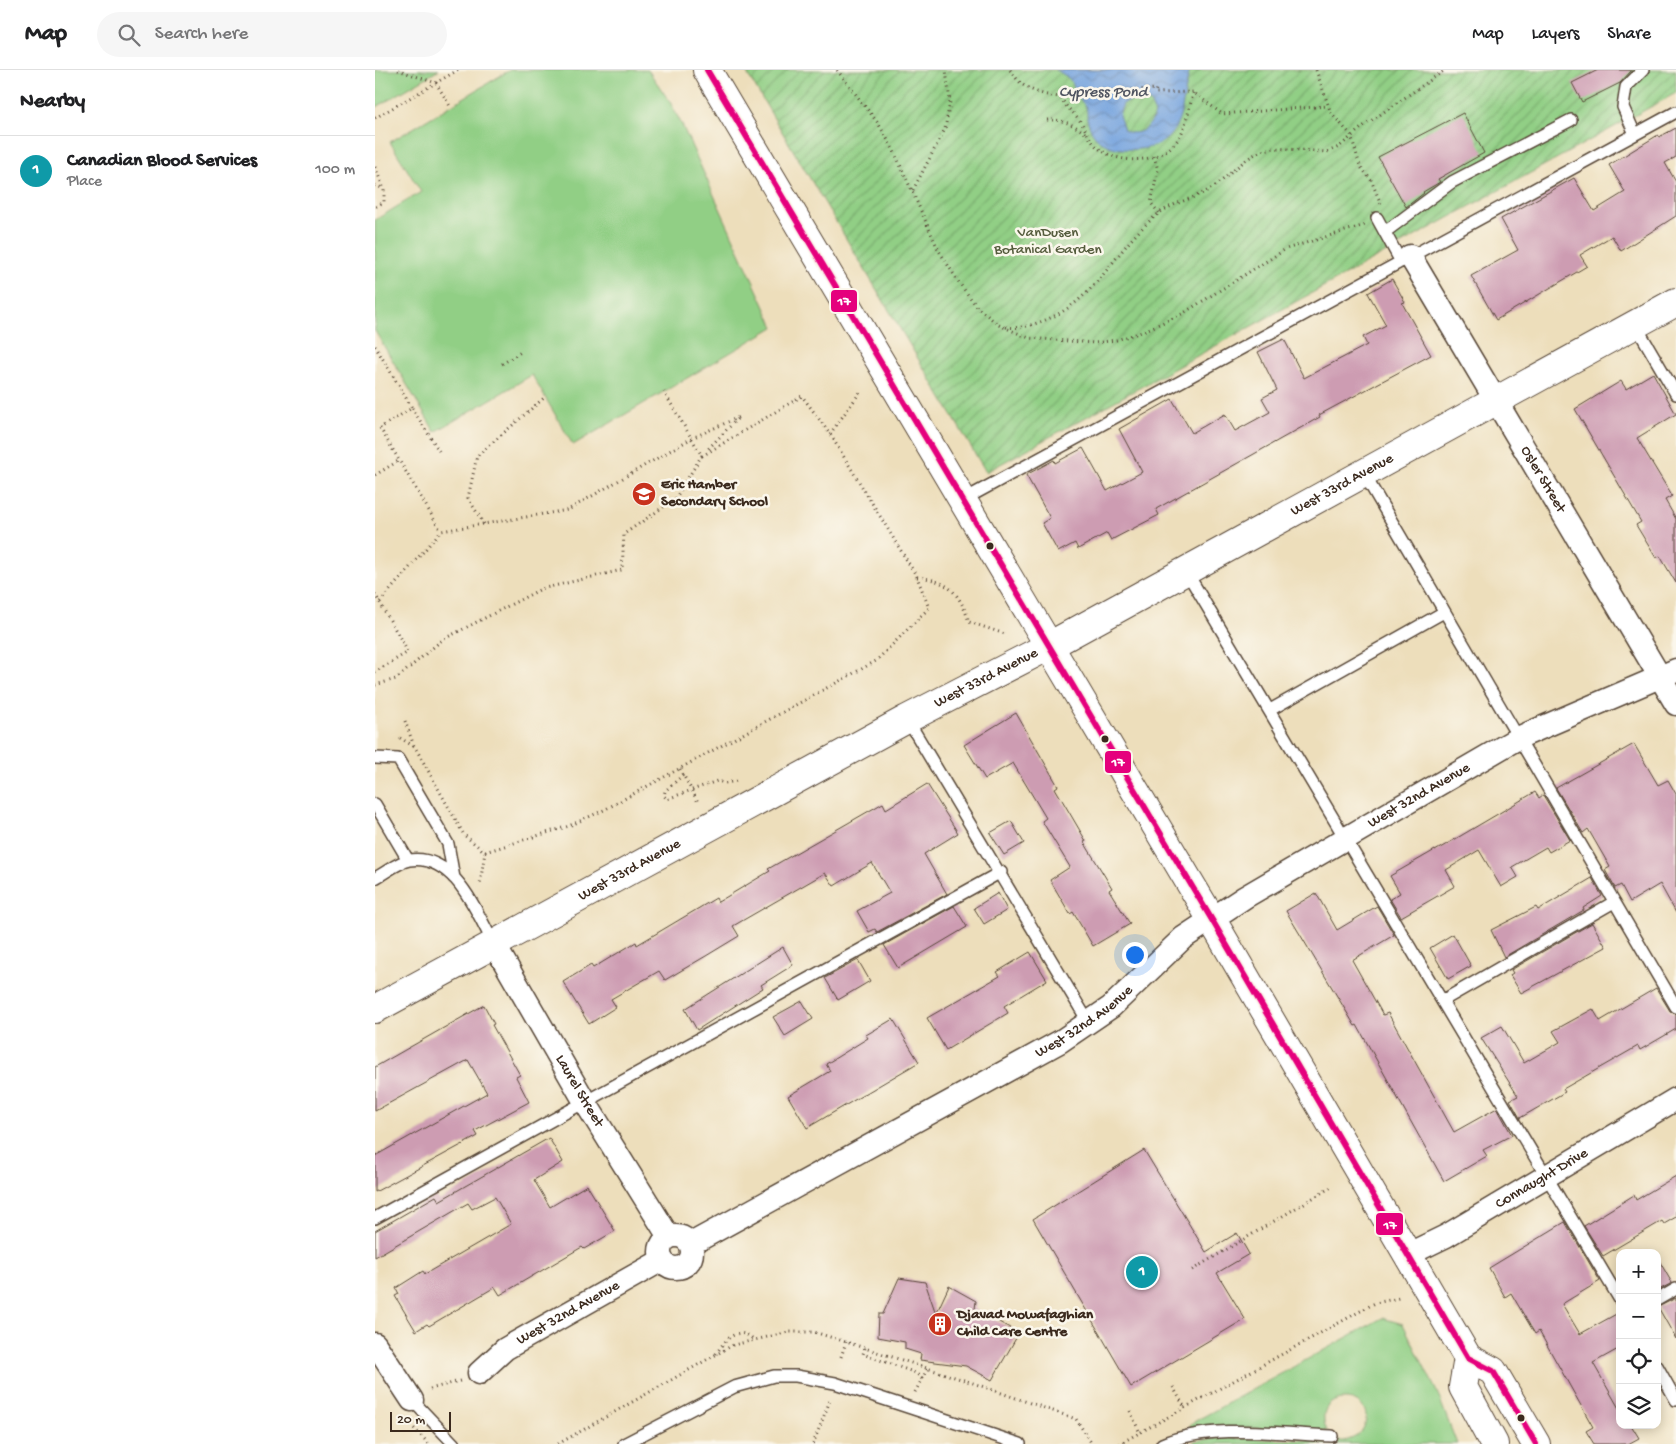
<!DOCTYPE html>
<meta charset="utf-8">
<style>
:root{--surface:#fff;--page:#f6f6f6;--text:#202124;--muted:#757577;--line:#e0e0e0;--accent:#c8321e}
body{margin:0;font-family:"Gochi Hand",sans-serif;background:var(--page);color:var(--text)}
.controls{position:absolute;right:15px;bottom:15px;display:grid;overflow:hidden;border-radius:10px;box-shadow:0 2px 12px #0003}
.controls button{width:45px;height:45px;display:grid;place-items:center;padding:0;border:0;border-bottom:1px solid var(--line);background:var(--surface);color:var(--text);font:25px sans-serif}
.scale{position:absolute;left:15px;bottom:12px;width:61px;box-sizing:border-box;padding-left:5px;border:2px solid #3b2a1e;border-top:0;font-size:14px;line-height:18px;white-space:nowrap;color:#3b2a1e;-webkit-text-stroke:4px #fbf7ec;paint-order:stroke}
.you{position:absolute;left:759px;top:884px;width:18px;height:18px;margin:-12px;border:4px solid #fff;border-radius:50%;background:#1a73e8;box-shadow:0 0 0 8px #1a73e833}
.badge{display:grid;place-items:center;width:32px;height:32px;border-radius:50%;background:var(--accent);color:#fff;font-size:16px;font-weight:700}
.pin{position:absolute;translate:-50% -50%;border:2px solid #fff;box-shadow:0 1px 5px #0006}
.list{margin:0;padding:0;list-style:none}
h2{display:flex;justify-content:space-between;align-items:center;height:65px;margin:0;padding:0 20px;font-size:21px}
h2 small{font-size:16px;font-weight:400;color:var(--muted)}
.list li{display:grid;grid-template-columns:32px 1fr auto;gap:15px;align-items:center;box-sizing:border-box;height:70px;padding:0 20px;border-top:1px solid var(--line)}
.list b{display:block;font-size:19px;white-space:nowrap}
.list p{margin:0;font-size:16px;white-space:nowrap;color:var(--muted)}
.list em{font-size:16px;font-style:normal;color:var(--muted)}
.icon{flex:none;width:28px;height:28px;fill:none;stroke:currentColor;stroke-width:2;stroke-linecap:round;stroke-linejoin:round}
.map{position:relative;flex:none;width:1301px;height:1374px;overflow:hidden}
header{display:flex;align-items:center;gap:30px;box-sizing:border-box;height:70px;padding:0 25px;background:var(--surface);border-bottom:1px solid var(--line)}
header strong{font-size:24px}
nav{display:flex;gap:28px;margin-inline-start:auto;font-size:18px}
.search{width:350px;height:45px;background:var(--page);display:flex;align-items:center;gap:12px;box-sizing:border-box;padding:0 18px;border-radius:28px;color:var(--muted);font-size:19px}
main{display:flex}
aside{flex:1;background:var(--surface)}
.map>svg:first-child{display:block}
</style>
<header>
<strong>Map</strong>
<div class="search"><svg class="icon" aria-label="search" viewBox="0 0 24 24"><circle cx="10" cy="10" r="6"/><path d="M15 15l6 6"/></svg>Search here</div>
<nav><a>Map</a><a>Layers</a><a>Share</a></nav>
</header>
<main>
<aside>
<h2>Nearby<small></small></h2>
<ul class="list">
<li><span class="badge" style="background:#0f9aa8">1</span><div><b>Canadian Blood Services</b><p>Place</p></div><em>100 m</em></li>
</ul>
</aside>
<div class="map">
<svg width="1301" height="1374" viewBox="0 0 1301 1374">
<defs>
<pattern id="garden-furrows" width="10" height="10" patternUnits="userSpaceOnUse" patternTransform="scale(1.25)"><rect width="10" height="10" fill="#91cf85"/><path d="M-1 1l2-2M0 10L10 0M9 11l2-2" fill="none" stroke="#78a86c"/></pattern>
<pattern id="water-waves" width="16" height="10" patternUnits="userSpaceOnUse" patternTransform="scale(1.25)"><rect width="16" height="10" fill="#75a3de"/><path d="M0 5q4-4 8 0t8 0" fill="none" stroke="#6185b3"/></pattern>
</defs>
<rect width="100%" height="100%" fill="#fbf7ec"/>
<filter id="ink" filterUnits="userSpaceOnUse"><feTurbulence type="fractalNoise" baseFrequency=".02" numOctaves="2"/><feDisplacementMap in="SourceGraphic" scale="10" xChannelSelector="R" yChannelSelector="G"/><feConvolveMatrix kernelMatrix="1 2 1 2 8 2 1 2 1" color-interpolation-filters="sRGB"/></filter>
<filter id="wash" filterUnits="userSpaceOnUse"><feTurbulence type="fractalNoise" baseFrequency=".0096" numOctaves="4" result="noise"/><feDisplacementMap in="SourceGraphic" scale="20" xChannelSelector="R" yChannelSelector="G"/><feGaussianBlur stdDeviation="1.12" result="paint"/><feColorMatrix in="noise" values="0 0 0 0 0 0 0 0 0 0 0 0 0 0 0 0 0 1.4 0 .05"/><feComposite in="paint" operator="in"/></filter>
<g filter="url(#wash)">
<rect width="100%" height="100%" fill="#eddebb"/>
<!-- green -->
<path fill="#91cf85" stroke="#667c52" d="M 0,0 L 64,0 L 0,38 Z
M 135,0 L 273,0 L 295,32 L 307,55 L 399,257 L 198,375 L 157,305 L 60,362 L 0,261 L 0,150 L 46,122 L 15,72 Z
M 1007,1248 L 1028,1254 L 1062,1322 L 1082,1374 L 819,1374 L 819,1371 L 845,1368 L 969,1371 C 979,1369 987,1364 990,1354 C 1000,1320 934,1319 952,1361 L 847,1357 L 816,1359 L 815,1354 Z"/>
<!-- garden -->
<path fill="url(#garden-furrows)" stroke="#667c52" d="M 370,0 L 1301,0 L 1301,23 L 611,402 Z"/>
<!-- water -->
<path fill="url(#water-waves)" stroke="#58667e" fill-rule="evenodd" d="M 680,0 L 815,0 C 805,35 811,74 765,79 C 742,81 720,77 713,52 C 711,47 713,42 711,37 C 709,34 706,31 704,28 C 697,12 697,8 680,0 ZM 760,29 L 775,32 L 780,44 C 775,58 763,68 749,60 L 744,45 L 748,34 Z"/>
<g id="blocks">
<!-- building -->
<path fill="#cd9cb2" d="M 1223,0 L 1257,0 L 1245,13 L 1207,32 L 1197,13 Z
M 1088,43 L 1109,83 L 1063,109 L 1065,112 L 1048,122 L 1049,123 L 1031,137 L 1003,87 Z
M 1301,58 L 1301,87 L 1290,93 L 1301,112 L 1301,146 L 1246,181 L 1237,166 L 1205,185 L 1212,196 L 1121,250 L 1096,206 L 1143,180 L 1126,149 L 1199,108 L 1219,141 L 1250,122 L 1234,95 L 1283,65 L 1284,67 Z
M 1017,209 L 1030,232 L 1027,233 L 1056,285 L 944,345 L 945,347 L 781,439 L 784,445 L 736,470 L 732,463 L 703,479 L 700,473 L 683,482 L 667,453 L 675,448 L 651,405 L 679,390 L 680,393 L 708,378 L 732,421 L 767,402 L 744,359 L 797,329 L 817,363 L 850,344 L 860,361 L 895,342 L 887,328 L 902,320 L 883,282 L 909,269 L 929,308 L 992,275 L 988,267 L 1011,255 L 993,223 Z
M 1278,303 L 1301,344 L 1262,368 L 1297,426 L 1290,430 L 1301,449 L 1301,513 L 1285,486 L 1281,488 L 1261,455 L 1266,452 L 1200,339 L 1246,311 L 1251,319 Z
M 641,643 L 683,716 L 680,718 L 711,771 L 709,772 L 737,818 L 734,820 L 755,854 L 718,876 L 698,842 L 695,844 L 675,810 L 695,797 L 667,751 L 671,748 L 638,693 L 610,709 L 589,675 Z
M 1259,674 L 1283,715 L 1293,710 L 1301,724 L 1301,843 L 1285,814 L 1255,832 L 1246,815 L 1240,818 L 1230,800 L 1235,797 L 1213,759 L 1208,763 L 1181,718 Z
M 552,714 L 583,763 L 549,784 L 572,824 L 502,862 L 500,859 L 494,862 L 482,841 L 515,823 L 497,793 L 459,816 L 450,803 L 358,856 L 364,866 L 331,886 L 290,910 L 284,901 L 236,929 L 241,937 L 214,954 L 188,912 L 216,895 L 218,898 L 261,872 L 262,875 L 341,828 L 343,832 L 395,801 L 393,799 L 508,733 L 511,739 Z
M 1160,722 L 1164,728 L 1168,725 L 1195,770 L 1174,782 L 1171,777 L 1137,797 L 1143,807 L 1126,817 L 1104,780 L 1071,800 L 1080,816 L 1026,847 L 1015,829 L 1025,823 L 1015,806 L 1060,780 L 1060,781 Z
M 636,751 L 649,773 L 629,785 L 615,763 Z
M 1217,808 L 1227,826 L 1208,838 L 1209,840 L 1129,887 L 1116,860 L 1161,837 L 1163,840 Z
M 623,823 L 632,840 L 609,854 L 599,838 Z
M 941,823 L 962,860 L 1002,836 L 1019,865 L 977,890 L 1008,945 L 1013,943 L 1079,1062 L 1122,1038 L 1137,1065 L 1108,1080 L 1112,1086 L 1069,1111 L 982,955 L 980,956 L 911,841 Z
M 579,836 L 592,857 L 523,898 L 509,875 Z
M 1217,853 L 1231,877 L 1146,923 L 1135,905 L 1138,903 L 1136,900 Z
M 1078,864 L 1096,896 L 1073,909 L 1055,878 Z
M 408,877 L 418,895 L 386,915 L 388,918 L 322,960 L 310,939 Z
M 655,882 L 672,910 L 629,936 L 633,943 L 571,980 L 552,948 L 625,906 L 622,902 Z
M 483,890 L 495,911 L 463,930 L 450,908 Z
M 1281,918 L 1295,941 L 1301,944 L 1301,959 L 1265,980 L 1263,976 L 1188,1019 L 1190,1022 L 1145,1048 L 1135,1030 L 1143,1026 L 1106,968 L 1127,956 L 1149,993 L 1185,972 L 1178,961 L 1218,939 L 1225,951 Z
M 427,931 L 438,949 L 410,966 L 398,947 Z
M 109,935 L 119,954 L 117,955 L 145,1005 L 141,1007 L 154,1032 L 100,1061 L 103,1066 L 0,1122 L 0,1086 L 112,1023 L 93,990 L 0,1041 L 0,997 Z
M 518,949 L 544,992 L 432,1058 L 413,1026 L 455,1001 L 451,994 L 493,968 L 491,965 Z
M 174,1068 L 188,1092 L 159,1110 L 175,1137 L 212,1115 L 240,1161 L 209,1179 L 207,1177 L 125,1225 L 120,1217 L 54,1256 L 52,1254 L 41,1261 L 20,1226 L 24,1224 L 21,1218 L 48,1201 L 50,1204 L 136,1154 L 120,1127 L 97,1139 L 93,1133 L 0,1187 L 0,1161 L 61,1126 L 64,1131 Z
M 769,1080 L 831,1182 L 862,1163 L 874,1184 L 842,1203 L 870,1249 L 756,1317 L 658,1149 Z
M 1301,1106 L 1301,1147 L 1289,1154 L 1287,1151 L 1228,1186 L 1209,1156 L 1259,1125 L 1261,1130 Z
M 1190,1152 L 1225,1211 L 1187,1234 L 1205,1264 L 1245,1242 L 1245,1278 L 1218,1293 L 1245,1340 L 1245,1355 L 1256,1355 L 1264,1368 L 1253,1374 L 1219,1374 L 1211,1361 L 1218,1357 L 1164,1261 L 1160,1264 L 1136,1223 L 1130,1227 L 1114,1198 Z
M 1282,1187 L 1297,1213 L 1282,1221 Z
M 524,1208 L 550,1212 L 561,1244 L 574,1216 L 601,1231 L 600,1239 L 644,1263 L 617,1310 L 591,1296 L 545,1290 L 546,1284 L 530,1279 L 530,1272 L 503,1267 L 504,1244 L 508,1244 Z
M 1301,1228 L 1301,1269 L 1283,1237 Z"/>
</g>
</g>
<g filter="url(#ink)">
<use href="#blocks" fill-opacity="0" stroke="#564536" stroke-width="1"/>
<g fill="none" stroke-linecap="round" stroke-linejoin="round">
<!-- service casing -->
<g stroke="#564536" stroke-width="14">
<path id="service" d="M 1260,64 L 1248,37 L 1251,17 L 1268,0
M 1002,148 L 1026,192
M 1010,162 L 1077,112 L 1196,50
M 1260,254 L 1301,324
M 989,404 L 1301,937
M 588,430 L 1301,42
M 811,501 L 1245,1230
M 895,640 L 1069,542
M 532,649 L 714,953
M 0,688 L 23,689 L 73,774 L 79,808
M 0,734 L 33,790
M 0,808 C 10,803 23,792 34,790 C 80,783 101,842 119,874
M 1067,931 L 1239,832
M 0,1148 L 626,802
M 1282,1230 L 1301,1219
M 1282,1296 L 1301,1330
M 37,1330 L 79,1374
M 249,1374 L 359,1317 L 399,1306 L 421,1306 L 460,1313 L 645,1374
M 787,1374 C 836,1353 905,1364 957,1366"/>
</g>
<!-- minor casing -->
<g stroke="#564536" stroke-width="25">
<g id="minor">
<path id="s1" d="M 1035,186 L 1301,634"/>
<path id="s2" d="M 119,874 L 210,1032 L 294,1167"/>
<circle cx="301" cy="1182" r="16"/>
<path id="s3" d="M 316,1174 L 686,971 L 736,937 L 808,868 L 870,827 L 1145,667 L 1301,600"/>
<path id="s4" d="M 1032,1185 L 1071,1166 L 1301,1029"/>
<path d="M 0,1274 L 37,1330"/>
<path id="s5" d="M 104,1303 L 130,1279 L 287,1190"/>
</g>
</g>
<!-- tertiary casing -->
<g stroke="#564536" stroke-width="30">
<g id="tertiary">
<path id="s6" d="M 0,939 L 532,649 L 674,576 L 1301,232"/>
</g>
</g>
<!-- secondary casing -->
<g stroke="#564536" stroke-width="30">
<path id="secondary" d="M 332,0 L 837,850 L 1093,1288 L 1118,1301 L 1161,1374
M 1093,1288 L 1088,1317 L 1119,1374"/>
</g>
<!-- path -->
<path stroke="#564536" stroke-width="3" stroke-dasharray="1 4" stroke-linecap="butt" d="M 23,0 L 61,13 L 75,36
M 462,0 L 503,53 L 518,79 L 564,181 L 585,214 L 603,238 L 624,255 L 654,268 L 720,273 L 741,270 L 764,263 L 807,244 L 911,179 L 990,155
M 635,0 C 639,5 643,11 648,15 C 672,31 704,28 730,26 L 731,21 L 781,19 L 780,23 L 818,22 L 847,44 L 953,36
M 941,0 L 956,43 L 976,65 L 985,96 L 996,110 L 1006,134
M 686,27 C 690,37 696,40 703,48 C 710,57 713,68 722,77 C 742,95 782,94 800,73 C 812,60 813,38 819,22
M 0,48 L 83,0
M 672,50 C 687,49 698,54 710,63
M 779,86 L 783,100 L 776,133 L 784,143
M 0,97 L 9,119 L 9,132 L 0,137
M 0,115 L 9,119
M 538,120 L 570,59 L 575,32 L 571,0
M 631,257 C 643,259 654,256 665,252 C 723,232 738,179 782,145 C 799,131 822,129 840,116 C 859,102 875,80 900,78 L 952,82 L 964,77 L 990,55 L 1070,0
M 0,276 L 37,338 L 5,358 L 66,461
M 127,294 L 146,282
M 37,338 L 64,381
M 455,364 L 486,321
M 0,405 L 25,390
M 109,454 L 93,428 L 102,386 L 170,327
M 542,507 C 573,510 585,523 594,552 L 630,564
M 0,524 L 33,582 L 0,602
M 5,532 L 66,461 L 193,440 L 317,368 L 364,347 L 331,381
M 0,615 L 21,609 L 67,570 L 166,519 L 247,500 L 249,464 L 300,429 L 327,385
M 30,651 L 39,676
M 25,668 L 40,677 L 89,765 L 110,782 L 105,814
M 305,699 L 323,732
M 308,705 L 290,721 L 289,726 L 292,729 L 342,711 L 350,713 L 362,711
M 110,782 L 194,756 L 229,740 L 501,591 L 554,538 L 542,507 L 455,364 L 427,326 L 327,386 L 289,322
M 817,1200 L 958,1116
M 490,1278 L 488,1284 L 541,1303 L 547,1309 L 539,1324
M 341,1284 C 350,1270 362,1255 378,1269
M 466,1287 L 471,1272
M 547,1309 L 553,1298
M 798,1317 L 810,1338
M 55,1319 L 85,1311
M 755,1341 L 765,1363
M 32,1351 L 54,1374
M 183,1374 L 358,1275 L 414,1262 L 439,1262 L 471,1272 L 595,1312 L 701,1349 L 717,1374
M 438,1374 L 456,1328
M 744,1374 L 1000,1233 L 1024,1228"/>
<!-- service -->
<use href="#service" stroke="#fff" stroke-width="11"/>
<!-- minor -->
<use href="#minor" stroke="#fff" stroke-width="22"/>
<!-- tertiary -->
<use href="#tertiary" stroke="#fff" stroke-width="28"/>
<!-- secondary -->
<use href="#secondary" stroke="#fff" stroke-width="28"/>
<!-- bus-1 casing -->
<g stroke="#fbf7ec" stroke-width="10">
<path id="bus-1" d="M 332,0 L 837,850 L 1093,1288 L 1118,1301 L 1161,1374"/>
</g>
<!-- bus-1 -->
<use href="#bus-1" stroke="#e5007d" stroke-width="6"/>
</g>
</g>
<!-- icons -->
<defs>
<g id="school-disc" transform="scale(1.25)"><circle r="9.5" fill="#c8321e" stroke="#fbf7ec"/><path d="M0-5L7-2L0 1L-7-2ZM-4 1L0 2.5L4 1V4Q0 6-4 4Z" fill="#fff"/></g>
<g id="building-disc" transform="scale(1.25)"><circle r="9.5" fill="#c8321e" stroke="#fbf7ec"/><path d="M-4-6H4V6H1V3H-1V6H-4ZM-2.5-4.3h1.7v1.8h-1.7ZM.8-4.3h1.7v1.8H.8ZM-2.5-1h1.7V.8h-1.7ZM.8-1h1.7V.8H.8Z" fill="#fff"/></g>
</defs>
<g fill-rule="evenodd">
<use href="#school-disc" x="269" y="424"/>
<use href="#building-disc" x="565" y="1254"/>
</g>
<!-- markers -->
<g fill="#3b2a1e" stroke="#fbf7ec" stroke-width="2">
<circle cx="615" cy="476" r="4.5"/>
<circle cx="730" cy="669" r="4.5"/>
<circle cx="1146" cy="1348" r="4.5"/>
</g>
<g text-anchor="middle" dominant-baseline="central" stroke-width="5" stroke-linejoin="round" paint-order="stroke">
<!-- park labels -->
<g font-size="15" fill="#555c3d" stroke="#fbf7ec">
<text x="673" y="163">VanDusen<tspan x="673" dy="17">Botanical Garden</tspan></text>
</g>
<!-- street labels -->
<g font-size="15" fill="#3b2a1e" stroke="#fbf7ec">
<text stroke="none"><textPath href="#s1" startOffset="260">Osler Street</textPath></text>
<text stroke="none"><textPath href="#s6" startOffset="1100">West 33rd Avenue</textPath></text>
<text stroke="none"><textPath href="#s6" startOffset="695">West 33rd Avenue</textPath></text>
<text stroke="none"><textPath href="#s3" startOffset="858">West 32nd Avenue</textPath></text>
<text stroke="none"><textPath href="#s6" startOffset="290">West 33rd Avenue</textPath></text>
<text stroke="none"><textPath href="#s3" startOffset="452">West 32nd Avenue</textPath></text>
<text stroke="none"><textPath href="#s2" startOffset="170">Laurel Street</textPath></text>
<text stroke="none"><textPath href="#s4" startOffset="155">Connaught Drive</textPath></text>
<text stroke="none"><textPath href="#s5" startOffset="108">West 32nd Avenue</textPath></text>
</g>
<!-- poi labels -->
<g font-size="15" font-weight="bold" fill="#3b2a1e" stroke="#fbf7ec" text-anchor="start">
<text x="286" y="415">Eric Hamber<tspan x="286" dy="17">Secondary School</tspan></text>
<text x="582" y="1245">Djavad Mowafaghian<tspan x="582" dy="17">Child Care Centre</tspan></text>
</g>
<!-- water labels -->
<g font-size="16" font-style="italic" fill="#4f5461" stroke="#fbf7ec">
<text x="728" y="23">Cypress Pond</text>
</g>
</g>
<g stroke="#fbf7ec" stroke-width="2">
<rect x="455" y="219" width="28" height="24" rx="5" fill="#e5007d"/>
<rect x="729" y="680" width="28" height="24" rx="5" fill="#e5007d"/>
<rect x="1000" y="1142" width="29" height="24" rx="5" fill="#e5007d"/>
</g>
<g font-size="14" text-anchor="middle" font-weight="bold" fill="#fff">
<text x="469" y="235">17</text>
<text x="743" y="696">17</text>
<text x="1015" y="1159">17</text>
</g>
</svg>
<div class="controls">
<button>+</button>
<button>−</button>
<button><svg class="icon" aria-label="locate" viewBox="0 0 24 24"><circle cx="12" cy="12" r="6"/><path d="M12 2v4M12 18v4M2 12h4M18 12h4"/></svg></button>
<button><svg class="icon" aria-label="layers" viewBox="0 0 24 24"><path d="M12 4l9 5-9 5-9-5zM3 14l9 5 9-5"/></svg></button>
</div>
<div class="scale">20 m</div>
<div class="you"></div>
<div class="pin badge" style="left:767px;top:1202px;background:#0f9aa8">1</div>
</div>
</main>
